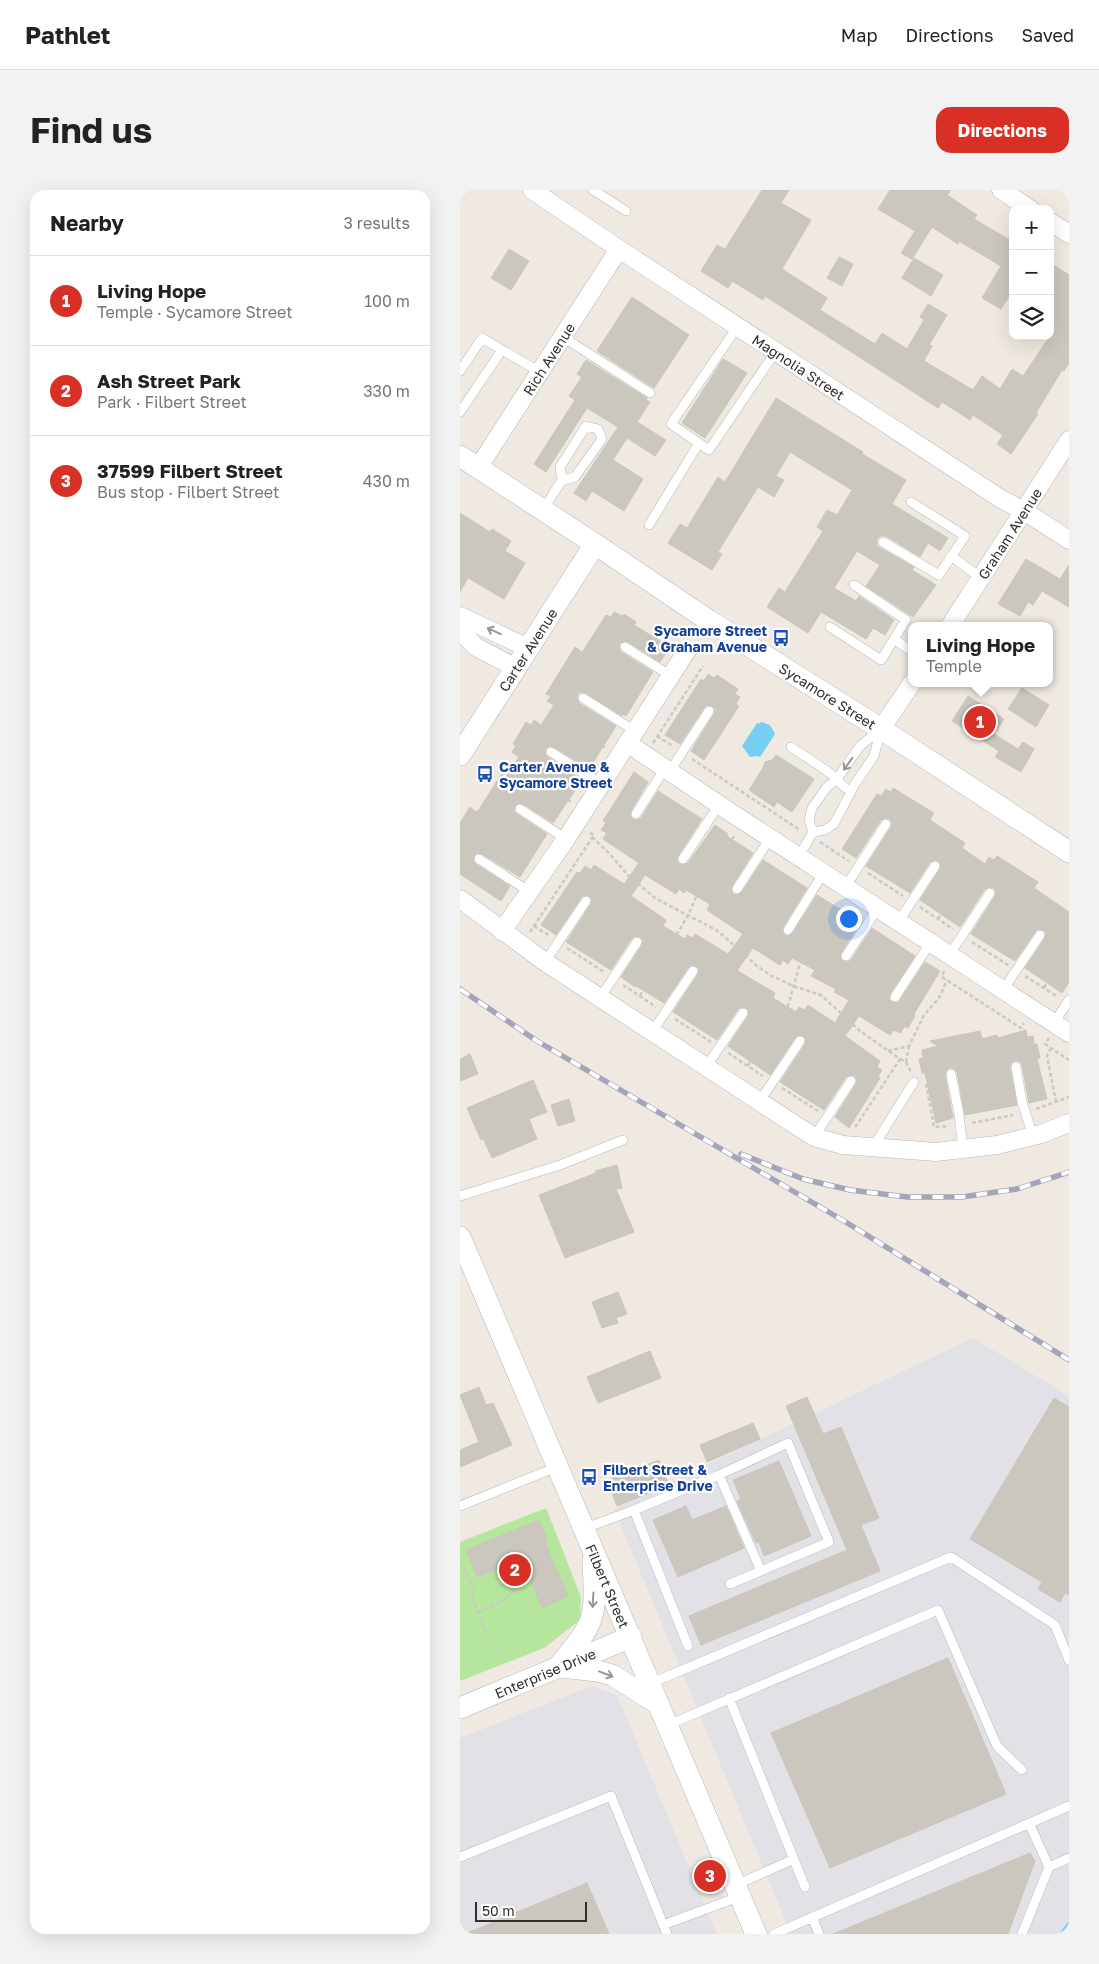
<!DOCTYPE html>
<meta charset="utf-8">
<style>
:root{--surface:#fff;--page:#f2f2f2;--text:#222;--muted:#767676;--line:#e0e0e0;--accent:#d93025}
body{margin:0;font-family:"Golos Text",sans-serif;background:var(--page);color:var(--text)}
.controls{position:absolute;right:15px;top:15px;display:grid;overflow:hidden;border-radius:10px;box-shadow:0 5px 20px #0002}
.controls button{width:45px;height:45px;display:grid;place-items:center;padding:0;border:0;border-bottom:1px solid var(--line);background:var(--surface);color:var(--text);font:25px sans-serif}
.scale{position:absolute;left:15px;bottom:12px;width:112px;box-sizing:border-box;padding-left:5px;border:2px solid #2e2e2e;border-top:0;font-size:14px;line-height:18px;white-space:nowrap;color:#2e2e2e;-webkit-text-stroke:4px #fff;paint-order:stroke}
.you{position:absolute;left:388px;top:728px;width:18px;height:18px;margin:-12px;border:4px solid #fff;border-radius:50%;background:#1a73e8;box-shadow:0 0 0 8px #1a73e833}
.badge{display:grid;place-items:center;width:32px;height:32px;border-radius:50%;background:var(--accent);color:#fff;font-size:16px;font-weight:700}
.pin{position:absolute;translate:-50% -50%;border:2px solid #fff;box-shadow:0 1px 5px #0006}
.popup{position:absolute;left:448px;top:432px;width:145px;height:65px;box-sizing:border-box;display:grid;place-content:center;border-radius:10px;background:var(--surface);filter:drop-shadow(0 1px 4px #0005);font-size:16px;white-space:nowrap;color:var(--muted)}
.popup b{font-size:19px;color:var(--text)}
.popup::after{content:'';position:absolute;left:50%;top:100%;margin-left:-10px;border:10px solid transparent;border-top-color:var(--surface)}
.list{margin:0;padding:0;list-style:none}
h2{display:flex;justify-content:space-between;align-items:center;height:65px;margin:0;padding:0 20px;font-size:21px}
h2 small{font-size:16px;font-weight:400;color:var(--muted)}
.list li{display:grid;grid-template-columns:32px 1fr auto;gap:15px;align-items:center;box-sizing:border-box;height:90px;padding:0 20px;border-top:1px solid var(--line)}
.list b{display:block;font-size:19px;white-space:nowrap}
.list p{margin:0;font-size:16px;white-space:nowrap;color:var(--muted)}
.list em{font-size:16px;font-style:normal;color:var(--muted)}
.icon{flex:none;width:28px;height:28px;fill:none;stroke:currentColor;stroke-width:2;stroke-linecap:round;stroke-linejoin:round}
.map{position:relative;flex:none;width:609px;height:1744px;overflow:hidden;border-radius:15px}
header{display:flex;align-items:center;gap:30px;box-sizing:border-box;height:70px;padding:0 25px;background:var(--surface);border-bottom:1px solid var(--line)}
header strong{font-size:24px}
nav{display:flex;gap:28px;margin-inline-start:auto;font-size:18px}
.intro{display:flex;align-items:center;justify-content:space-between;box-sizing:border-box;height:120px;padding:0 30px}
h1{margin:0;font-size:35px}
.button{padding:12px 22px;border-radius:15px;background:var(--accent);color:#fff;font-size:18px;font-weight:700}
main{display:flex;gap:30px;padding:0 30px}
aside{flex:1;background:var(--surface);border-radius:15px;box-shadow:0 5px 20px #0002}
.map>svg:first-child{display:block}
</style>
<header>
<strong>Pathlet</strong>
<nav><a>Map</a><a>Directions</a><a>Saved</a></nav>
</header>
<div class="intro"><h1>Find us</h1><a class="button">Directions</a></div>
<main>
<aside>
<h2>Nearby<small>3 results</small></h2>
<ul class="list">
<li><span class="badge">1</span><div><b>Living Hope</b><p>Temple · Sycamore Street</p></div><em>100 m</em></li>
<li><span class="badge">2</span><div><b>Ash Street Park</b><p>Park · Filbert Street</p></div><em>330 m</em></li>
<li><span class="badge">3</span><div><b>37599 Filbert Street</b><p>Bus stop · Filbert Street</p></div><em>430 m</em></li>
</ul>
</aside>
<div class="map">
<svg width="609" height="1744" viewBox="0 0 609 1744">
<rect width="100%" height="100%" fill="#efe9e1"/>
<!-- industrial -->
<path fill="#e3e1e8" d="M 513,1148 L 609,1206 L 609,1744 L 331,1744 L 154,1319 Z
M 132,1496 L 157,1505 L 257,1744 L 0,1744 L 0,1548 Z"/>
<!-- green -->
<path fill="#b6e59e" d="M 86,1318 L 121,1407 L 120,1430 L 84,1458 L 0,1491 L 0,1352 Z"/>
<!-- water -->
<path fill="#75cff0" d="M 301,532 L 310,535 L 315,544 L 300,567 L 298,566 L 290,567 L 282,556 L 297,533 L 299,534 Z"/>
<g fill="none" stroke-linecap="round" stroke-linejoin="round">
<!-- stream -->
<path stroke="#75cff0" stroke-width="4.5" d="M 602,1744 L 609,1734"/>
</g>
<!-- building -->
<path fill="#cbc7bf" stroke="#cbc5ba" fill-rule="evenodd" d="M 302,0 L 329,0 L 321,13 L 351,30 L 322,79 L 367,108 L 360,120 L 415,154 L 422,143 L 447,159 L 464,130 L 460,127 L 468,114 L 487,125 L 469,155 L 472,156 L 464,171 L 513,200 L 522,186 L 540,199 L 552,179 L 563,186 L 590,146 L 590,73 L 609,85 L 609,172 L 604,181 L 602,180 L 576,223 L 578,224 L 551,264 L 537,254 L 543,245 L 513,225 L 510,230 L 482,212 L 478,218 L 305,106 L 303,110 L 272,91 L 268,98 L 241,81 L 257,55 L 265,59 Z
M 430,0 L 491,0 L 487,5 L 517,25 L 514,29 L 553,52 L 553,100 L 541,119 L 522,108 L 541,76 L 499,51 L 498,54 L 472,37 L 452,69 L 441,63 L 455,41 L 418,19 Z
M 49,59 L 69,71 L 51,100 L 31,88 Z
M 379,67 L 393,74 L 382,96 L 367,88 Z
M 454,68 L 483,85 L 471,106 L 442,88 Z
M 172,107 L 229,145 L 194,198 L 137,161 Z
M 263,169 L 287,183 L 245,248 L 222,233 Z
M 126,170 L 187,208 L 186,210 L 190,212 L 177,232 L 206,250 L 195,266 L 167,248 L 153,270 L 183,289 L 164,321 L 132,301 L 126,311 L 114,303 L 158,237 L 127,218 L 86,282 L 74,274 L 115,210 L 109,206 L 122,187 L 117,184 Z
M 316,208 L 403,262 L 402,264 L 446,290 L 432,314 L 488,348 L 480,361 L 468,353 L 460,367 L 426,346 L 420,346 L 417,349 L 417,355 L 419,357 L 454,377 L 452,380 L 476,395 L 453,427 L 406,396 L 420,375 L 397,361 L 374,398 L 396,411 L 399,406 L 434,430 L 425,445 L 413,438 L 406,449 L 361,422 L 348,443 L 307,417 L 319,398 L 325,402 L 363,341 L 357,337 L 367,320 L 377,325 L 392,300 L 330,262 L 316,286 L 324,290 L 314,307 L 298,297 L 258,362 L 262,364 L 252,380 L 208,353 L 220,334 L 227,338 L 258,287 L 265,292 Z
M 0,323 L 30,342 L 32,339 L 51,351 L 45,361 L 65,373 L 44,409 L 8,388 L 0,402 Z
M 566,369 L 600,389 L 609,375 L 609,417 L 582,401 L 573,415 L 568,412 L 560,426 L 538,414 Z
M 154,422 L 162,426 L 164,424 L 176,432 L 174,435 L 210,457 L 200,472 L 168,452 L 165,451 L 160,453 L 159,457 L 161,462 L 193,482 L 166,526 L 163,524 L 162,526 L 126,503 L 121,502 L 118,504 L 117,508 L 119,513 L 156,536 L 129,579 L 94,557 L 89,556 L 86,559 L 85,564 L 88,567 L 122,590 L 93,633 L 63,614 L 58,613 L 55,616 L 54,621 L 57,624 L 87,644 L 60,687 L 22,664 L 17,663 L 14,666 L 13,671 L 16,674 L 50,696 L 41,711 L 0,684 L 0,633 L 10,617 L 16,622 L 18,621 L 41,585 L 46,587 L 59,567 L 52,562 L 56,556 L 53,554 L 66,532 L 71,535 L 74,530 L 81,535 L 94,515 L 87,511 L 91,506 L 86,504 L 115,457 L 122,462 L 123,461 L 146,425 L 151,427 Z
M 248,484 L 254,488 L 257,485 L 278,499 L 275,504 L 280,507 L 276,514 L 279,516 L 244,570 L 231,561 L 254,524 L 255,519 L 252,516 L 247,515 L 244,518 L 220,554 L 205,545 L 241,489 L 244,491 Z
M 562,498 L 589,515 L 576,537 L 548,519 Z
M 508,506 L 544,529 L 534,544 L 558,559 L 563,552 L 574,559 L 561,582 L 535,567 L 539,561 L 492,531 Z
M 316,565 L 354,589 L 332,622 L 317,612 L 314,617 L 289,600 L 303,578 L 305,572 L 312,570 Z
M 174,582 L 188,592 L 171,621 L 170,624 L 172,629 L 176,630 L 181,628 L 198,601 L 242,629 L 218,666 L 217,669 L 219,674 L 223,675 L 228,673 L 255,635 L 268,644 L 267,646 L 293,663 L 272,696 L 271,699 L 273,704 L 277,705 L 282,702 L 303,670 L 347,698 L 323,737 L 322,740 L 324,745 L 328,746 L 333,743 L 357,705 L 401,732 L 381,763 L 380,768 L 383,771 L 388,772 L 391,770 L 412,738 L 455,766 L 430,804 L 429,809 L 432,812 L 437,813 L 440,810 L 465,772 L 480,781 L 454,824 L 455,826 L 448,838 L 445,836 L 440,843 L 434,840 L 430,845 L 399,826 L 385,846 L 420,871 L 417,877 L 422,880 L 418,886 L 420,888 L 389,938 L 375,927 L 396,894 L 397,891 L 395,886 L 391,885 L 386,887 L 364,920 L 320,892 L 345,854 L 346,849 L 343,846 L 338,845 L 335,848 L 310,885 L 268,856 L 288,826 L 289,821 L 286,818 L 281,817 L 278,819 L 257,850 L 213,822 L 238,784 L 239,779 L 236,776 L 231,775 L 228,778 L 204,813 L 176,796 L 175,797 L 161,787 L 182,755 L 183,750 L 180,747 L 175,746 L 172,748 L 151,780 L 106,752 L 131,714 L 132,709 L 129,706 L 124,705 L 121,708 L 96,745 L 81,735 L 117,682 L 120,683 L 125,676 L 131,680 L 134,675 L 164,694 L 179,673 L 143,649 L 147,643 L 141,640 L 146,633 L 143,631 ZM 185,685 L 216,704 L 219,699 L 224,703 L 226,700 L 250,714 L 247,720 L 283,744 L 268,764 L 235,744 L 233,748 L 227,745 L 225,749 L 203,736 L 206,730 L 171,706 ZM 293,758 L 320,775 L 323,770 L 328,774 L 332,768 L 355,780 L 351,786 L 376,799 L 374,802 L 389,810 L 375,833 L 348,815 L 345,820 L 339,817 L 336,822 L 313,808 L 315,803 L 278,781 L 278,779 Z
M 433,598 L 474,623 L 470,630 L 505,653 L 502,658 L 525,674 L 529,667 L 534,670 L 537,666 L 578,692 L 574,698 L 609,722 L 609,792 L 602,803 L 565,778 L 585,748 L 586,743 L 583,740 L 578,739 L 575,742 L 555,771 L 511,744 L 535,706 L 536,703 L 534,698 L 530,697 L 525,699 L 500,737 L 460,710 L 480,679 L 481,676 L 479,671 L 475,670 L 470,672 L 450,703 L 406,676 L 431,637 L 432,634 L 430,629 L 426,628 L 421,630 L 396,668 L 382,659 L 417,604 L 421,606 L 426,599 L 431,602 Z
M 566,840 L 567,847 L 573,846 L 574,854 L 577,854 L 580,868 L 577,869 L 587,909 L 569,913 L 562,875 L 559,871 L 554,871 L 550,874 L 550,878 L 557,915 L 505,925 L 497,882 L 493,878 L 489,878 L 487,880 L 485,885 L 493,928 L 476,933 L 465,883 L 462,883 L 459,869 L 463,868 L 462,860 L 478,856 L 470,851 L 520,841 L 522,849 L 537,845 L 538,848 Z
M 10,864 L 18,884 L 0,891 L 0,869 Z
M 73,890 L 87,922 L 69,929 L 77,949 L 32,968 L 23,948 L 21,950 L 7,918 Z
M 109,909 L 115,931 L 98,936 L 91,915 Z
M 157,975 L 162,998 L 156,999 L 174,1042 L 105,1068 L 79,1005 L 136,983 L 135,981 Z
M 158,1102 L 167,1124 L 156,1128 L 158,1133 L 142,1138 L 132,1112 Z
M 190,1161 L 201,1188 L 138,1213 L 127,1187 Z
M 19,1197 L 26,1215 L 33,1213 L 52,1255 L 0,1277 L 0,1260 L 19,1252 L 0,1205 Z
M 347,1207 L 363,1244 L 381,1237 L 419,1328 L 401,1335 L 420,1381 L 241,1455 L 229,1426 L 387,1360 L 326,1216 Z
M 594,1208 L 609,1217 L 609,1405 L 605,1403 L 600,1412 L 578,1399 L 582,1392 L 510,1349 Z
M 293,1233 L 300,1249 L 247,1272 L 240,1255 Z
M 199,1270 L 209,1295 L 157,1316 L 147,1290 Z
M 319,1271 L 351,1346 L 304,1366 L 299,1352 L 296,1353 L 277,1311 L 281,1309 L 273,1290 Z
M 226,1316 L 232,1330 L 266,1316 L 284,1358 L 218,1387 L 193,1330 Z
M 79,1330 L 88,1351 L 85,1353 L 108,1406 L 82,1418 L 64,1375 L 48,1382 L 45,1376 L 17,1387 L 6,1360 Z
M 488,1468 L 546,1604 L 370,1678 L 311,1543 Z
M 570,1663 L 575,1671 L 548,1744 L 373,1744 Z
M 127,1693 L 149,1744 L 5,1744 Z"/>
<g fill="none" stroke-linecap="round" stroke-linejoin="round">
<!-- service casing -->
<g stroke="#b4b7c1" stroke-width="10">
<path id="service" d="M 133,0 L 166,21
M 278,136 L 211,234 L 249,260 L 316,161
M 103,147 L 190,203
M 0,181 L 22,148 L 80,182
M 0,222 L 42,160
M 83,320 L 102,290 L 100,277 L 126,236 L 138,239 L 142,249 L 115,287 L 102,290
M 189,335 L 239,253
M 423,352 L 479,385 L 505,346 L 451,312
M 491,366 L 521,388
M 370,437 L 421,470 L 446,430 L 394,395
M 434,449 L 451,461
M 165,457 L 211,486
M 123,508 L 175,541
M 331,557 C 344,566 358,574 371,584 C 379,590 382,598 391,601
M 91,562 L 141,594
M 210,581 L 249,521
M 60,619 L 106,649
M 176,624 L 205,578
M 353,642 L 349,630 L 352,618 L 367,597 L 377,589 L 400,556 L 421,539
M 339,666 L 353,642 L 365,640 L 374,634 L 395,594 L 414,566 L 421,539
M 19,669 L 70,702
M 223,669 L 259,615
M 386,696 L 426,634
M 277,699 L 310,648
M 439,731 L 475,676
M 328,740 L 364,682
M 490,764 L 530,703
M 386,766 L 418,718
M 85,772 L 126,711
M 543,800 L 580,745
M 435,807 L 471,752
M 140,808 L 177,752
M 594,833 L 609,810
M 192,842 L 233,781
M 246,877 L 283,823
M 556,877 L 562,912 L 573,946
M 491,884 L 499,924 L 503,959
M 299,912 L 340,851
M 354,947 L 391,891
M 413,957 L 454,892
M 0,1006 L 100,975 L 163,950
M 259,1285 L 301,1381
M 0,1316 L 97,1277
M 123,1339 L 174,1320
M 228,1456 L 174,1320 L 259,1285 L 328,1253 L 369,1352 L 270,1394
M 189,1494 L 491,1367 L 595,1435 L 609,1470
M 269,1508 L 345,1697
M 208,1535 L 478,1420 L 537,1556 L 562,1580
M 0,1667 L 151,1606 L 207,1744
M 589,1677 L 609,1668
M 276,1695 L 334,1669
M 352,1727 L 359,1744
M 203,1735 L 281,1706
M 314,1744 L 609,1616
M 562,1744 L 589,1677 L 569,1633"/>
</g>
<!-- minor casing -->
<g stroke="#b4b7c1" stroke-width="19">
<g id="minor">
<path id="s1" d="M 72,0 L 159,59 L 541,309 L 564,321 L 609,350"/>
<path d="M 541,0 L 570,19"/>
<path d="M 590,32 L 609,44"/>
<path id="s2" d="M 18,278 L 159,59"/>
<path d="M 0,426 L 68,458"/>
<path id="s3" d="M 490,436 L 609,250"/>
<path d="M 0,440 L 16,457 L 56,478"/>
<path d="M 421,539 L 452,493"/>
<path d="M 167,553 L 267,620 L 609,843"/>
<path d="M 0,709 L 85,772 L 354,947 L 383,955 L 476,962 L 537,955 L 581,944 L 609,933"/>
<path d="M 42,741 L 106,649 L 226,462"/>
</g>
</g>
<!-- tertiary casing -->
<g stroke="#b4b7c1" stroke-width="22">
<g id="tertiary">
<path id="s4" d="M 0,266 L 135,354 L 248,430 L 421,539 L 609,662"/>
<path id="s5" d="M 0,565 L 135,354"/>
<path id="s6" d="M 0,1047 L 296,1744"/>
<path d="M 98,1477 C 110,1462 125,1446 131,1429 C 137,1412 133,1388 133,1370"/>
<path d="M 101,1477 L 138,1481 L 152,1485 L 197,1513"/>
<path id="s7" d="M 0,1518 L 171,1447"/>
</g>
</g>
<!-- path -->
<path stroke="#c9c9c9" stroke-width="2.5" stroke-dasharray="4 2.5" stroke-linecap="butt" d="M 102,533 L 118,544 L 145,557
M 197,546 L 213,556
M 193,553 L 243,476
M 232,569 L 340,640
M 71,578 L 70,586 C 82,597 98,603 111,612
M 132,647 L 147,661 L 168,685 L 195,708 L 256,740 L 266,748 L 297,776 L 310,785 L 333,796 L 361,805 L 400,841 L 440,869 L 394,939
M 360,652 L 389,671
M 408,683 L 443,706
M 460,717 L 493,739
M 478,729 L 502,686 L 508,684 L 511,685
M 74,736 L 90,746
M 70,742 L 134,645 L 128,642
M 512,752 L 548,775
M 107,758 L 144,782
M 484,781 L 482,787 L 561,838 L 564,833
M 565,786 L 598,807
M 163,795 L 196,817
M 584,798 L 602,763 L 609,754
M 180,806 L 201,764 L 219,741 L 228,725 L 244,690 L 275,645
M 215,829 L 251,852
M 589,848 L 585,854 L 609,870
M 591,858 L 587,866 L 596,912
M 428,861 L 449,856 L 464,825 L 479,808 L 487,790
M 268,863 L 303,886
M 440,869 L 446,872 L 449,856
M 446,872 L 451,882
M 288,876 L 298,856 L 325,822 L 329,813 L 339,777 L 349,761 L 370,739 L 382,715
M 466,894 L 474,937 L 489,936
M 322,898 L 358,921
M 576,919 L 609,907
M 512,933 L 553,925
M 0,1375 L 2,1374 L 13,1399 L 12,1407 L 27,1446
M 18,1422 L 45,1410 L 63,1391"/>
<!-- service -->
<use href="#service" stroke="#fff" stroke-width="9"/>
<!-- minor -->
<use href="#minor" stroke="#fff" stroke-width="18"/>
<!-- tertiary -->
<use href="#tertiary" stroke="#fff" stroke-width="21"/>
<!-- rail casing -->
<g stroke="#a3a6b8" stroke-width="5.5">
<path id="rail" d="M 0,799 L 77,851 L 384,1031 L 609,1170
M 281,964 L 343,989 L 390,1000 L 447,1007 L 502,1007 L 557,999 L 609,982"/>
</g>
<!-- rail -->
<use href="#rail" stroke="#fff" stroke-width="4" stroke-dasharray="11" stroke-linecap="butt"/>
</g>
<!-- one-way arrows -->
<defs><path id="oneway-shaft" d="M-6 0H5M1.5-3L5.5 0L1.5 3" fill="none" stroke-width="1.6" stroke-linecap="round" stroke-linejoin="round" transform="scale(1.25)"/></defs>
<g stroke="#969696">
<use href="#oneway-shaft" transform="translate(34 441) rotate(-156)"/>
<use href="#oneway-shaft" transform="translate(388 574) rotate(125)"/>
<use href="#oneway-shaft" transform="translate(133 1410) rotate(93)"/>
<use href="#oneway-shaft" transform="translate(146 1484) rotate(21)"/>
</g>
<!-- icons -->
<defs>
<g id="bus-bare" transform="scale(1.35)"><path d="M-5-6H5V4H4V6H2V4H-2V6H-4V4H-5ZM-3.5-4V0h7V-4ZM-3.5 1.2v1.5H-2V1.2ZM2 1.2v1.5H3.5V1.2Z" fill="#1a4fb4" stroke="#fff" stroke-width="2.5" paint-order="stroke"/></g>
</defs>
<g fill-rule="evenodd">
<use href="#bus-bare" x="321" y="448"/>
<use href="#bus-bare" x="25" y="584"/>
<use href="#bus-bare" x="129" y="1287"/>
</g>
<g text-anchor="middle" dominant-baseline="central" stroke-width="4.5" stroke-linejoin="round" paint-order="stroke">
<!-- street labels -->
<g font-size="14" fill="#2e2e2e" stroke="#fff">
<text stroke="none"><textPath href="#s2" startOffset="130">Rich Avenue</textPath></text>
<text stroke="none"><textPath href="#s1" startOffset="320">Magnolia Street</textPath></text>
<text stroke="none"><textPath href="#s3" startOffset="110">Graham Avenue</textPath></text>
<text stroke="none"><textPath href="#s5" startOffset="125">Carter Avenue</textPath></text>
<text stroke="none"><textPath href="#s4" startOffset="439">Sycamore Street</textPath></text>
<text stroke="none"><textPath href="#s6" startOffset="379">Filbert Street</textPath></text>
<text stroke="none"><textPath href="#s7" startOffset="92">Enterprise Drive</textPath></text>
</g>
<!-- transit labels -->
<g font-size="14" font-weight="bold" fill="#164399" stroke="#fff" text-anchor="start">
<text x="307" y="440" text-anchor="end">Sycamore Street<tspan x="307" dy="16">&amp; Graham Avenue</tspan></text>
<text x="39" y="576">Carter Avenue &amp;<tspan x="39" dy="16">Sycamore Street</tspan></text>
<text x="143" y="1279">Filbert Street &amp;<tspan x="143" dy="16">Enterprise Drive</tspan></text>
</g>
</g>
</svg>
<div class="controls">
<button>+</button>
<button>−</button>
<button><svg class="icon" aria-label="layers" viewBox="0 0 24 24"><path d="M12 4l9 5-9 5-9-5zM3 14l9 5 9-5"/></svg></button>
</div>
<div class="scale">50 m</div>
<div class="you"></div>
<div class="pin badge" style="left:520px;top:532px">1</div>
<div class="popup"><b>Living Hope</b>Temple</div>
<div class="pin badge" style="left:55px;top:1380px">2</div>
<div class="pin badge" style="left:250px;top:1686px">3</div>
</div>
</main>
